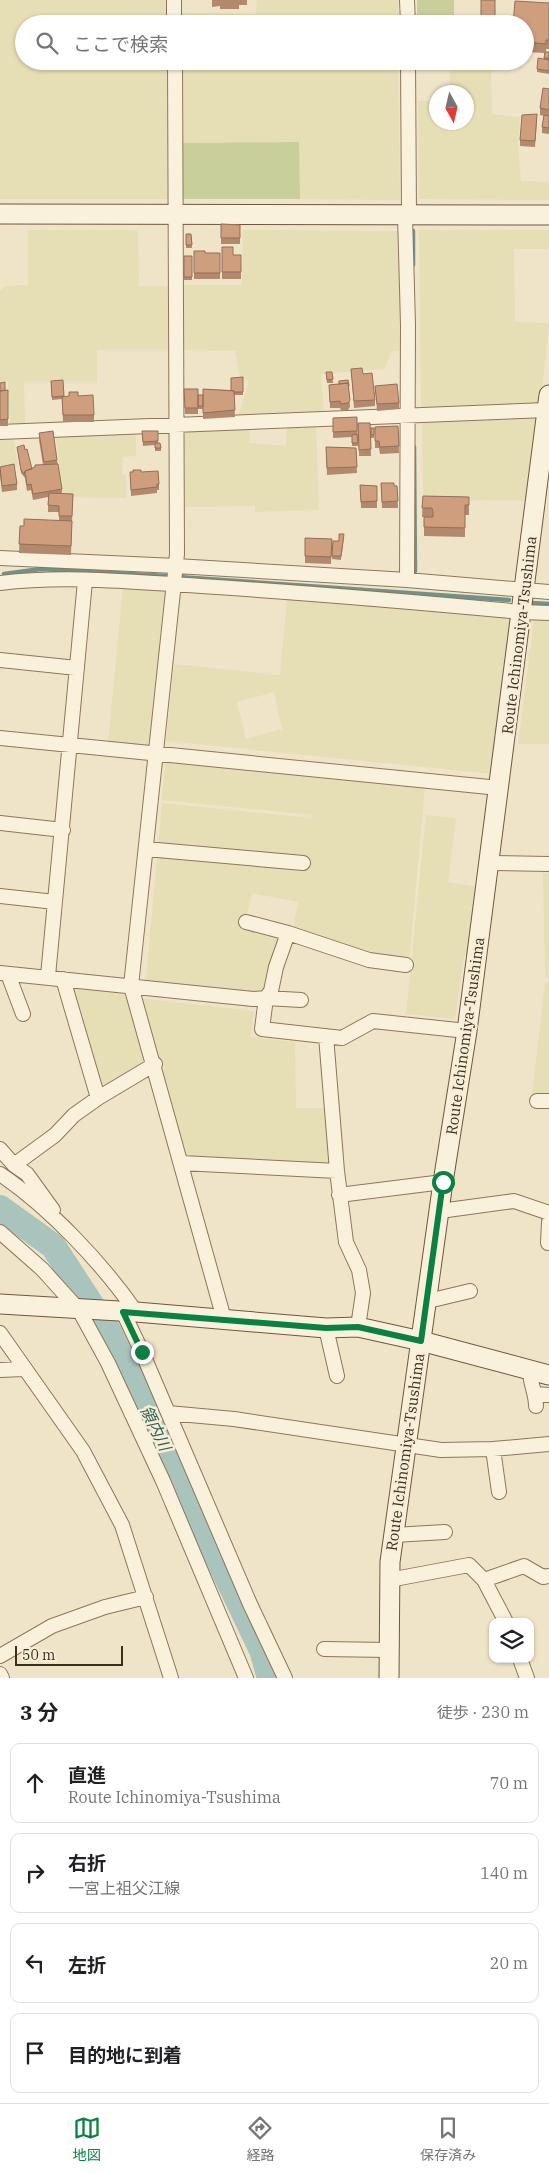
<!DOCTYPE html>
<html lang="ja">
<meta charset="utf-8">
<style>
:root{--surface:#fff;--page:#f2f2f2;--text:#202124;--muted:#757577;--line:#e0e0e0;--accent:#0b8043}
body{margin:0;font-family:"IBM Plex Serif","Noto Sans JP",serif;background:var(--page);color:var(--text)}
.controls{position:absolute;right:15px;bottom:15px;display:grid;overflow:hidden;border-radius:10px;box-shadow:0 1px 4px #0004}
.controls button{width:45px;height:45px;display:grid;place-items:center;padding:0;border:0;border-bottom:1px solid var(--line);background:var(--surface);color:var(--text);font:25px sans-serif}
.compass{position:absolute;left:429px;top:85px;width:45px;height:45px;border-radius:50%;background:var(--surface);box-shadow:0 1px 4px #0004;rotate:172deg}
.scale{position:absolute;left:15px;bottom:12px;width:108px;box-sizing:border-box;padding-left:5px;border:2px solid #3d2e20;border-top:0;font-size:14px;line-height:18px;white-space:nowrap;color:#3d2e20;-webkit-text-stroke:4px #f7eed8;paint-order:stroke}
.stop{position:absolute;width:15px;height:15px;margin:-11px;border:4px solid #0b8043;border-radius:50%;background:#fff}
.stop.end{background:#0b8043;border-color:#fff;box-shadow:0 1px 5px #0008}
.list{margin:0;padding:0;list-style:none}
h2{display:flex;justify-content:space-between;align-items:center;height:65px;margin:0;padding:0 20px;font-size:21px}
h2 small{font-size:16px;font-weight:400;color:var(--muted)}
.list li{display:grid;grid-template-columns:32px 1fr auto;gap:15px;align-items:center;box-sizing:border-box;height:80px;margin:0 10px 10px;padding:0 10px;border:1px solid var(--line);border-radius:10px}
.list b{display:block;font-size:19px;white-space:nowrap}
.list p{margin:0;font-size:16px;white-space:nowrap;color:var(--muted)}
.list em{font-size:16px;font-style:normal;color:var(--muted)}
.icon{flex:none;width:28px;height:28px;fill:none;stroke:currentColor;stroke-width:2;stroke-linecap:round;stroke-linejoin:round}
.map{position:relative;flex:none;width:549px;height:1678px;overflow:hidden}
.search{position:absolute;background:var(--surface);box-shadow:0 1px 4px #0004;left:15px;right:15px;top:15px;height:55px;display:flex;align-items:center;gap:12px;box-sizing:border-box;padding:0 18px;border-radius:28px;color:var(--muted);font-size:19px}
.sheet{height:425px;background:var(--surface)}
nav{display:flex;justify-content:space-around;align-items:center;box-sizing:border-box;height:70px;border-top:1px solid var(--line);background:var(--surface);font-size:14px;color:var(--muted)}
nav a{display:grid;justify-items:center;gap:2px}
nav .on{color:var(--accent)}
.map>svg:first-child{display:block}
</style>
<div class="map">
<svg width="549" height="1678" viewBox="0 0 549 1678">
<rect width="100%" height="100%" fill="#f0e4c8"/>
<!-- farmland -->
<path fill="#e6deb5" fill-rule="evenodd" d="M 0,0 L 167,0 L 167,24 L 24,24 L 24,61 L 167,61 L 169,199 L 0,199 Z
M 257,0 L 398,0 L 398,24 L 182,24 L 182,13 L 256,14 Z
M 182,61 L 398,61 L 400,200 L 300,199 L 299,142 L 182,143 Z
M 449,63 L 491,65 L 492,114 L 520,117 L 518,145 L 521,181 L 549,182 L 549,200 L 419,199 L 418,101 L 436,101 L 436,122 L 466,122 L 466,92 L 450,92 Z
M 28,230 L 138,230 L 139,286 L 169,286 L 170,350 L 97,350 L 97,382 L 24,382 L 25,426 L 10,427 L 8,382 L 0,382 L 0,291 L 6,286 L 28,285 Z
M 243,230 L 399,231 L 400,351 L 393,351 L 384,369 L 321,374 L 324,412 L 238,416 L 249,381 L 240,377 L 235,351 L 182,350 L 182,285 L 242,285 Z
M 419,230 L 549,230 L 549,249 L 514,249 L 515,322 L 549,323 L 541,400 L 535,406 L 421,410 Z
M 535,414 L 538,418 L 527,501 L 423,500 L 422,419 Z
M 316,423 L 319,510 L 255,512 L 255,506 L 185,507 L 184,436 L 189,429 L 250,427 L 250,443 L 286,446 L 287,424 Z
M 136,431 L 136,456 L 123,457 L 122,475 L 126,475 L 126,498 L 64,497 L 55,434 Z
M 13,435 L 18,467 L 0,470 L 0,436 Z
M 123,587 L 164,591 L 167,594 L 151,745 L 108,742 Z
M 287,598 L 503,614 L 512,620 L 493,774 L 166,741 L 174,664 L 280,675 ZM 274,692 L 282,729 L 246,739 L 237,702 Z
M 538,618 L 549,619 L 549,744 L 518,744 L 529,658 L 527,656 L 531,647 L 533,621 Z
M 166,760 L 316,774 L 317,777 L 425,787 L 409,963 L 381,959 L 293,930 L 298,902 L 252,893 L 246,918 L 280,933 L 267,993 L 146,980 L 162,803 L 312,818 L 313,815 L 161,800 Z
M 426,815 L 456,818 L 448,882 L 478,887 L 468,935 L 469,937 L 467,956 L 464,956 L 455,1019 L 406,1014 Z
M 543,873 L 549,873 L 549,978 L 545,978 Z
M 545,983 L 549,983 L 549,1096 L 532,1096 Z
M 69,987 L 127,991 L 149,1065 L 100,1093 Z
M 140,998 L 254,1011 L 251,1037 L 295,1042 L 296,1108 L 326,1108 L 330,1168 L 184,1160 Z"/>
<!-- green -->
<path fill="#c9cf9b" d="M 417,0 L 454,0 L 454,24 L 417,24 Z
M 299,142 L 300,199 L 180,199 L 182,143 Z"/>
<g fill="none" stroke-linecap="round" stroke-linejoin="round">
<!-- stream -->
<path stroke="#6f938a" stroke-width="4.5" d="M 413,231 L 413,265
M 414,447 L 415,571
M 4,574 L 41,569 L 166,576
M 179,577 L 509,600
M 531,603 L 549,604"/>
<!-- river -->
<path stroke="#a9c4bc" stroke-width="26" d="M 0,1208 L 53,1246 L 109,1332 L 262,1650 L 270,1678"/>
<!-- street casing -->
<g stroke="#8d765c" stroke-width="16">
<path id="street" d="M 174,0 L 174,24
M 407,0 L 408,24
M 175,61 L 177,554 L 131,986 L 224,1319
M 408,61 L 409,215
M 405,215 L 408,325 L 407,580
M 0,432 L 547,410
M 0,558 L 176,566 L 407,580 L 549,592
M 0,583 C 66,575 134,582 201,586 C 308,593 415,602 522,612 L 549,613
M 0,660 L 77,668
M 0,738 L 499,788
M 0,823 L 63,830
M 146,849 L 303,863
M 489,863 L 549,864
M 0,896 L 55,902
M 246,922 L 288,933 L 369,960 L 406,965
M 0,973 L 253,999 L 266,998 L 262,1029 L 342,1038 L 373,1021 L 467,1031
M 8,974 L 23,1014
M 48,976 L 85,581
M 63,979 L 98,1098
M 266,998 L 271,991 L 276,967 L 288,933
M 266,998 L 301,1000
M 326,1036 L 337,1171 L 346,1242 L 359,1270 L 363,1293 L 358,1327
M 537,1101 L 549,1101
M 0,1149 L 14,1165 L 27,1174 L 53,1210
M 181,1163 L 337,1171
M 14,1165 L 55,1135 L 74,1115 L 98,1098 L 155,1064
M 0,1174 C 49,1207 102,1263 136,1312
M 339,1195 L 443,1182
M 440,1211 L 514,1201 L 549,1213
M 0,1232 L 42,1269 L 79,1310 L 108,1363 L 163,1481 L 246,1678
M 548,1243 L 549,1222
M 428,1301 L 470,1291
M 123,1312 L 142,1352 L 250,1604 L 285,1678
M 326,1328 L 337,1376
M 0,1333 L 83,1451 L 122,1525 L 171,1678
M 0,1370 L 24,1369
M 530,1371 C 530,1384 536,1393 536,1406
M 536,1394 L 549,1395
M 168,1413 L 234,1419 L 441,1450 L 493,1449 L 549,1444
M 493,1449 L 499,1492
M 394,1535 L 445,1532
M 389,1580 L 469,1565 L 484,1580 L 506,1622
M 484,1580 L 524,1566 L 543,1577 L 549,1576
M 324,1649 L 388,1650
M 0,1656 L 52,1626 L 105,1607 L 146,1597
M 520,1659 L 527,1678
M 0,1674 L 2,1678"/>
</g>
<!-- secondary casing -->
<g stroke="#6f573f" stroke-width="21">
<path id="secondary" d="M 0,214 L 549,215
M 0,1304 L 136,1312 L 326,1328 L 358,1327 L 421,1341 L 549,1375
M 389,1678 L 390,1562 L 443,1182 L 467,1031 L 549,395"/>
</g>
<!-- street -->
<use href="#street" stroke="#faf1dc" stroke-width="14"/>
<!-- secondary -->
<use href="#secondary" stroke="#faf1dc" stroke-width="19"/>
</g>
<!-- wall -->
<path fill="#b2896c" d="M 212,0 L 247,0 L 247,5 L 239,5 L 239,9 L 220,9 L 220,6 L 212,7 Z
M 481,0 L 495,0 L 495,20 L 481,23 Z
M 549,3 L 549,49 L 546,49 L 546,52 L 549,52 L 549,74 L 537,72 L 537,69 L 544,59 L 545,53 L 525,52 L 525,24 Z
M 456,61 L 461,61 L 461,63 L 456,63 Z
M 481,61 L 508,61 L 508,63 L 481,64 Z
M 549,89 L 549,134 L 542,133 L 542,127 L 544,116 L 540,115 L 540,108 Z
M 537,120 L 535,147 L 520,146 L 520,140 Z
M 221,224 L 240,225 L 240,244 L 221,244 Z
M 186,234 L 191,234 L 192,248 L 186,248 Z
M 222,247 L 233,255 L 241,255 L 241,279 L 222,279 Z
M 194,251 L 205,253 L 220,253 L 220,279 L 194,279 Z
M 184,256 L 192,256 L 192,280 L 184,280 Z
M 351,369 L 363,374 L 375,400 L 375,406 L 354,408 Z
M 326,372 L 332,372 L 333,383 L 327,383 Z
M 243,377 L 243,395 L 234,395 L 235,417 L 203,419 L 203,389 L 231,390 Z
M 348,380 L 350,407 L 348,410 L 341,410 L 340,408 L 330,408 L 329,385 L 339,384 Z
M 51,381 L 64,397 L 78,396 L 94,415 L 94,422 L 63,422 L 62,399 L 52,400 Z
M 0,383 L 5,390 L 8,390 L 8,426 L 0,426 Z
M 375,386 L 399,403 L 399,409 L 377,411 Z
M 184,389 L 198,389 L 198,414 L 185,414 Z
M 198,395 L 203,395 L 203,409 L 198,409 Z
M 357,417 L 358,446 L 352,446 L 352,437 L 333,438 L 333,418 Z
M 358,423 L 370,423 L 371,456 L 359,456 Z
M 398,426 L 399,453 L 380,454 L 379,448 L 375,448 L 375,427 Z
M 371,428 L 374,428 L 374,438 L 371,438 Z
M 142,431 L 158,431 L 158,443 L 161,448 L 161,451 L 155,451 L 155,445 L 143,446 Z
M 39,433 L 57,460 L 62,489 L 62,494 L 73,494 L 71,555 L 19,553 L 20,526 L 24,526 L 59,521 L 59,512 L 48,512 L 48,497 L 33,500 L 31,490 L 27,491 L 25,478 L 21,473 L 17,447 L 25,450 L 32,469 L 43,465 L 39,440 Z
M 326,447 L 356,448 L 357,473 L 327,475 Z
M 0,467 L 17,484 L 17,490 L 2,492 L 0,476 Z
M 130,472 L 141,472 L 159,484 L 159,490 L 157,490 L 157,493 L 131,496 Z
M 381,483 L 394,486 L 397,486 L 398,508 L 382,508 Z
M 360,485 L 377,486 L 377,508 L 361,508 Z
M 423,496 L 469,497 L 469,515 L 465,515 L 465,537 L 424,536 L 424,517 L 422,517 Z
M 344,537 L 341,560 L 332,559 L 333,541 L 339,541 Z
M 305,538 L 332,539 L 331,564 L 305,563 Z"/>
<!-- building -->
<path fill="#cf9f7d" stroke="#916f58" d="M 481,0 L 495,0 L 495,16 L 481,16 Z
M 515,1 L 549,3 L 549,40 L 546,40 L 546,44 L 525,42 L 525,24 L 513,24 Z
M 482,20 L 497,20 L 497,24 L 482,24 Z
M 455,21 L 468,21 L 468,24 L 455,24 Z
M 545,52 L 549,52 L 549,58 L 544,58 Z
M 538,58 L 549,60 L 549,71 L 537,69 Z
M 543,88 L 549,89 L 549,110 L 540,108 Z
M 537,114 L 535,141 L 520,140 L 522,115 Z
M 544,115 L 549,116 L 549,128 L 542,127 Z
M 221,224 L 240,225 L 240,238 L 221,238 Z
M 186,234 L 191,234 L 192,245 L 186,245 Z
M 222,247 L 233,247 L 233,255 L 241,255 L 241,272 L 222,272 Z
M 194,251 L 205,251 L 205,253 L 220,253 L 220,273 L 194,273 Z
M 184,256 L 192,256 L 192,277 L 184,277 Z
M 362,368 L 363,374 L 372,373 L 375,400 L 354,401 L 351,369 Z
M 326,372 L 332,372 L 333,379 L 327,380 Z
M 243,377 L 243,392 L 234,392 L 234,391 L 231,390 L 231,378 Z
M 63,380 L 64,396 L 52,397 L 51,381 Z
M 348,380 L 349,386 L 348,383 L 339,384 L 339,381 Z
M 5,382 L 5,390 L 0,391 L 0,383 Z
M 348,383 L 350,400 L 348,403 L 341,404 L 340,401 L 330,402 L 329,385 Z
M 397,384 L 399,403 L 377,404 L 375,386 Z
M 184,389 L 198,389 L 198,408 L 185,408 Z
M 203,389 L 234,391 L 235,410 L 203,413 Z
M 8,390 L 8,419 L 0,420 L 0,391 Z
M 69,392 L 78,392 L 78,396 L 93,395 L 94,415 L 63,415 L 62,397 L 69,396 Z
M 198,395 L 203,395 L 203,406 L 198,406 Z
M 357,417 L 357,431 L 333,432 L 333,418 Z
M 358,423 L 370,423 L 371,449 L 359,450 Z
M 398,426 L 399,446 L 380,447 L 379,441 L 375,441 L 375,427 Z
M 371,428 L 374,428 L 374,435 L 371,435 Z
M 53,431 L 57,460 L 44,462 L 39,433 Z
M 142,431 L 158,431 L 158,441 L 143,442 Z
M 357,434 L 358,443 L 352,443 L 352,435 Z
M 155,443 L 160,443 L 161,448 L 155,448 Z
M 24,445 L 25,450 L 27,449 L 32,469 L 25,471 L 24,474 L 21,470 L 17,447 Z
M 326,447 L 356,448 L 357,467 L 327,468 Z
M 14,464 L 17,484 L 2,486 L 0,467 Z
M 58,464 L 62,489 L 33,494 L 31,484 L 27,485 L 25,471 L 35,467 L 35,465 Z
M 133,470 L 141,470 L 141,472 L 158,471 L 159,484 L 157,484 L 157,487 L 131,490 L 130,472 L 133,472 Z
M 381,483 L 394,483 L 394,486 L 397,486 L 398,501 L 382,502 Z
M 360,485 L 377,486 L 377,501 L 361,502 Z
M 49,493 L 73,494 L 72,516 L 59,516 L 59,506 L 48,505 Z
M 423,496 L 469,497 L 469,505 L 465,505 L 465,528 L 424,527 L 424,517 L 433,517 L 433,512 L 432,508 L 422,508 Z
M 24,519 L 72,521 L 71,546 L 19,544 L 20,526 L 24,526 Z
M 339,534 L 344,534 L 341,556 L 332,556 L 333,541 L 339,541 Z
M 305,538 L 332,539 L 331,557 L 305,556 Z"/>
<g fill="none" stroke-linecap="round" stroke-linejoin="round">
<!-- route -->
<path stroke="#0b8043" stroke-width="6" d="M 142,1352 L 123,1312 L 326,1328 L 358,1327 L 421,1341 L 443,1182"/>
</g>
<g text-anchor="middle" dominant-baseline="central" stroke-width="5" stroke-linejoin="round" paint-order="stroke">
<!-- street labels -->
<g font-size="15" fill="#3d2e20" stroke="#f7eed8">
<text transform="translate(519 635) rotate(-83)">Route Ichinomiya-Tsushima</text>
<text transform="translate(465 1036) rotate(-82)">Route Ichinomiya-Tsushima</text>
<text transform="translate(405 1452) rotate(-82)">Route Ichinomiya-Tsushima</text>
</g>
<!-- water labels -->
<g font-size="16" font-style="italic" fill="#2f5d5a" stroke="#f7eed8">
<text transform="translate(156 1428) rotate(64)">領内川</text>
</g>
</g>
</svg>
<div class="controls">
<button><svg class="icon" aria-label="layers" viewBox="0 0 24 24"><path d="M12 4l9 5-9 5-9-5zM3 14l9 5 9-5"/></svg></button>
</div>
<svg class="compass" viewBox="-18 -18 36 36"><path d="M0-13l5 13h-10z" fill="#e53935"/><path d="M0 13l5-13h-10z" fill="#757577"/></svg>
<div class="scale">50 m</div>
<div class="stop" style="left:443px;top:1182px"></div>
<div class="stop end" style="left:142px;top:1352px"></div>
<div class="search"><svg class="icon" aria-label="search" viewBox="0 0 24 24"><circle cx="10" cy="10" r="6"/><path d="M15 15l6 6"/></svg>ここで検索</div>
</div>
<section class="sheet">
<h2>3 分<small>徒歩 · 230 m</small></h2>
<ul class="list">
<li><svg class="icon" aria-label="ahead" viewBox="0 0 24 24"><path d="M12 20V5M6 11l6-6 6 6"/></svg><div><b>直進</b><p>Route Ichinomiya-Tsushima</p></div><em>70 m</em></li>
<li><svg class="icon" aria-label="right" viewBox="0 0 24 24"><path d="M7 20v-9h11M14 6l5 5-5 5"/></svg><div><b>右折</b><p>一宮上祖父江線</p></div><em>140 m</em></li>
<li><svg class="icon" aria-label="left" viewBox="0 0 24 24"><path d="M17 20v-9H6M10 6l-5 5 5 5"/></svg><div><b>左折</b></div><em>20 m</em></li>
<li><svg class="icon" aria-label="arrive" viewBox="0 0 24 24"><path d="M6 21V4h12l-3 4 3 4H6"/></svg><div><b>目的地に到着</b></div></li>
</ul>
</section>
<nav>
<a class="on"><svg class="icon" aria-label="map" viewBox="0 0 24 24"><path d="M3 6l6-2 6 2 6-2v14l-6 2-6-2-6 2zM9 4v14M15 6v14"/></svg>地図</a>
<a><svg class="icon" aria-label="directions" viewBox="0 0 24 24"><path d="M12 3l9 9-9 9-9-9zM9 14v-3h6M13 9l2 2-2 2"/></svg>経路</a>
<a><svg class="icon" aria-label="saved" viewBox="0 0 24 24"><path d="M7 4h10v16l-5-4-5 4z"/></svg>保存済み</a>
</nav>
